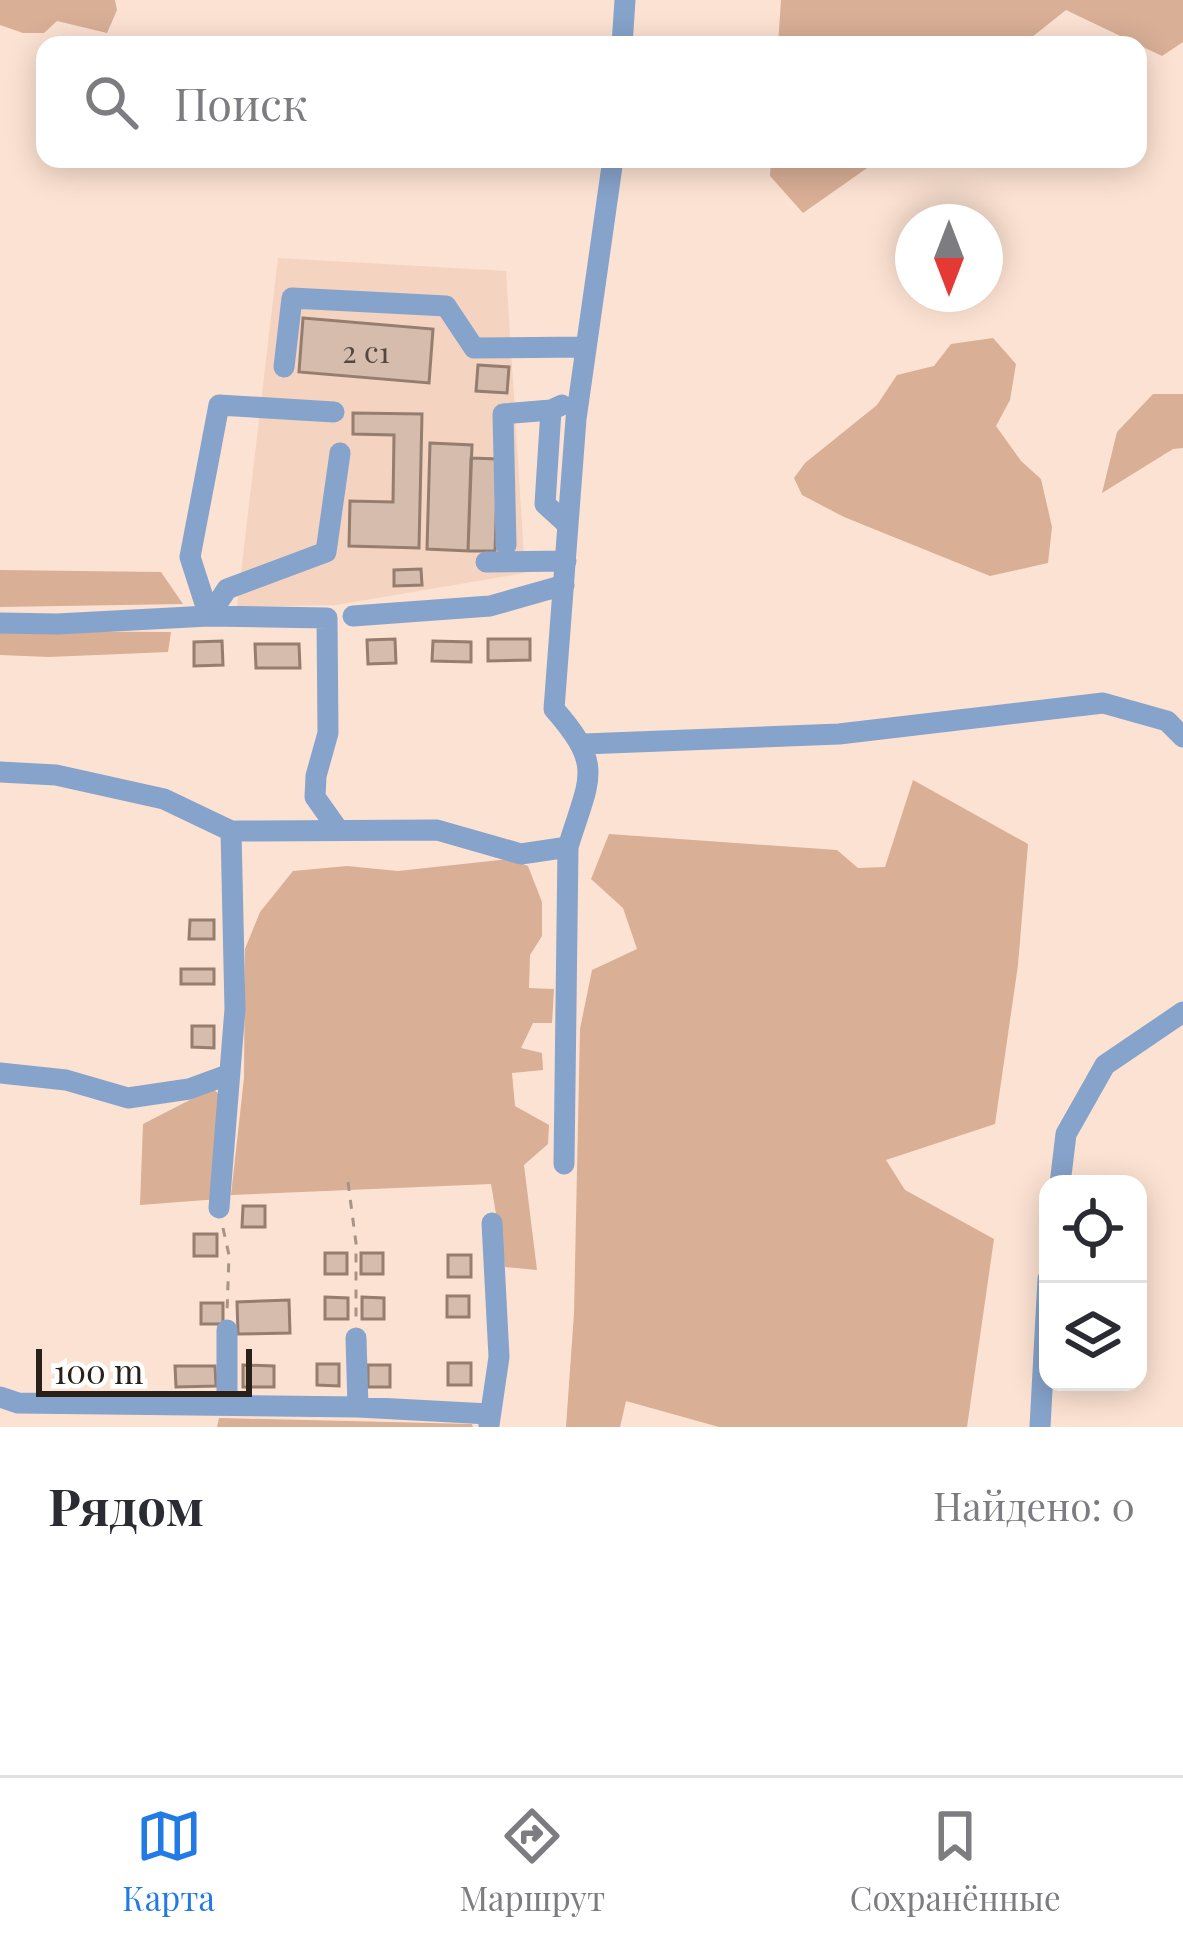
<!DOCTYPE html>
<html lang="ru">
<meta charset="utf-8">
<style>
:root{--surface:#fff;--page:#f2f2f3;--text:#2b2b33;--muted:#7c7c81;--line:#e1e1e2;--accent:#227ae4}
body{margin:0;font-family:"Playfair Display",serif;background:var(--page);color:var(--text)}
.controls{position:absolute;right:36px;bottom:36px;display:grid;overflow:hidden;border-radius:24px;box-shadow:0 6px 30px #0003}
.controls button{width:108px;height:108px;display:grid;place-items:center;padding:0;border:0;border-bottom:3px solid var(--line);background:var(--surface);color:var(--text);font:60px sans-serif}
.compass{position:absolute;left:895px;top:204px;width:108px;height:108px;border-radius:50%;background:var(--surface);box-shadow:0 6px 30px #0003;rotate:180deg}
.scale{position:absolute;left:36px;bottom:30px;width:216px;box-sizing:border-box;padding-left:12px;border:6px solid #29201a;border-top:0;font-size:33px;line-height:42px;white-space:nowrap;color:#29201a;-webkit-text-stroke:9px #fff;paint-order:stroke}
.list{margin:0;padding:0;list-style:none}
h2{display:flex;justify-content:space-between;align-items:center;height:156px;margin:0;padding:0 48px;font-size:51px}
h2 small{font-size:39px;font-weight:400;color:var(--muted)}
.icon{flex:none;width:66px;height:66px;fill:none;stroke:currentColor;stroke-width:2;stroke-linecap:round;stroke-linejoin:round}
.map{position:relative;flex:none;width:1183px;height:1427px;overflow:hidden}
.search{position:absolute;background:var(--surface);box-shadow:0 6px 30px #0003;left:36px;right:36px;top:36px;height:132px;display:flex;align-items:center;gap:30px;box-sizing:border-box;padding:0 42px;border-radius:24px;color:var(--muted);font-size:45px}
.sheet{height:348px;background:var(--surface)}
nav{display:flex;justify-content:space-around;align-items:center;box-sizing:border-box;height:168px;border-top:3px solid var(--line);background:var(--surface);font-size:33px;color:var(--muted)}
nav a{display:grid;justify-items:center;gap:6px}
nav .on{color:var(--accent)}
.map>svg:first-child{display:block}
</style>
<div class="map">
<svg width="1183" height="1427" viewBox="0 0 1183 1427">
<rect width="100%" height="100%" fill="#fce2d2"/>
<!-- built -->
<path fill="#f4d3c0" d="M 278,258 L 506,271 L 525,573 L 336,605 L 237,607 Z"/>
<!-- green -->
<path fill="#d9af96" d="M 0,0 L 115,0 L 117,10 L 107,33 L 57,21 L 44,33 L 23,33 L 0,25 Z
M 781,0 L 1183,0 L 1183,42 L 1162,56 L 1066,10 L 1022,45 L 778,45 Z
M 771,159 L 880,159 L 803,213 L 770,176 Z
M 993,338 L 1016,364 L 1010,400 L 996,426 L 1021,461 L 1041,479 L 1052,527 L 1048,563 L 990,576 L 844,517 L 802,495 L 794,478 L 805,463 L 877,405 L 897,375 L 934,366 L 951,344 Z
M 1153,394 L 1183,394 L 1183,448 L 1173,449 L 1102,493 L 1117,432 Z
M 0,570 L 161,572 L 183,604 L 0,607 Z
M 0,631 L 171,632 L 168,652 L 49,657 L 0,655 Z
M 913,780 L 1028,844 L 1018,965 L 995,1124 L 886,1160 L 905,1190 L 994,1239 L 967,1427 L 719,1427 L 626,1401 L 620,1427 L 566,1427 L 574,1313 L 580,1029 L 592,970 L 637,949 L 623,908 L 591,879 L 609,834 L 837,850 L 858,868 L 885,867 Z
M 509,859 L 528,866 L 542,902 L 542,936 L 530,955 L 529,988 L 554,989 L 552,1023 L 533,1023 L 521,1048 L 542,1053 L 543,1070 L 512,1073 L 515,1106 L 549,1125 L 548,1144 L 524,1165 L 537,1270 L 505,1267 L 491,1184 L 231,1195 L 244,1078 L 245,949 L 260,912 L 293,871 L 347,866 L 398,871 Z
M 213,1088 L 221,1097 L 219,1199 L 140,1205 L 143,1124 Z
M 219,1418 L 472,1424 L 473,1427 L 217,1427 Z"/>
<!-- building -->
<path fill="#d5bcad" stroke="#957d6f" stroke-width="3" d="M 303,318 L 433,329 L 429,383 L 299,372 Z
M 478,365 L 509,367 L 507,393 L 476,391 Z
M 353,413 L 422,414 L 419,548 L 349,546 L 350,501 L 393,502 L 394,435 L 353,434 Z
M 430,443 L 472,445 L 468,551 L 427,549 Z
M 471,458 L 498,459 L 495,551 L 468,551 Z
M 421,569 L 422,585 L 394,586 L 394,570 Z
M 395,639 L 396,663 L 368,664 L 367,640 Z
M 488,639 L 530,639 L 530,660 L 488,661 Z
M 222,641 L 223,665 L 194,666 L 194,642 Z
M 433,641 L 471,642 L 471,662 L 432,661 Z
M 255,644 L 299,644 L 300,668 L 256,668 Z
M 190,920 L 214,920 L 214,939 L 189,939 Z
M 181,969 L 214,969 L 214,984 L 181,984 Z
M 192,1026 L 214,1026 L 214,1048 L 192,1047 Z
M 243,1206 L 265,1206 L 265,1227 L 242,1227 Z
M 194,1234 L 217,1234 L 217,1256 L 194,1256 Z
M 325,1253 L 347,1253 L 347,1274 L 325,1274 Z
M 361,1253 L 383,1253 L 383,1274 L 361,1274 Z
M 448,1255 L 471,1255 L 471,1277 L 448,1277 Z
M 447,1296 L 469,1296 L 469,1317 L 447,1317 Z
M 325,1297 L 348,1298 L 348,1319 L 325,1319 Z
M 362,1297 L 384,1298 L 384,1319 L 362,1319 Z
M 289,1300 L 290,1333 L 238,1334 L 237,1302 Z
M 201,1303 L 223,1303 L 223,1324 L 201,1324 Z
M 448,1363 L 471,1363 L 471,1385 L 448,1385 Z
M 317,1364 L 339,1364 L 339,1386 L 317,1385 Z
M 243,1365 L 274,1366 L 274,1387 L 243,1387 Z
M 368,1365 L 390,1365 L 390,1387 L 368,1387 Z
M 175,1366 L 215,1366 L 216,1386 L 176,1387 Z"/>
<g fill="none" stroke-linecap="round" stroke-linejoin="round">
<!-- path -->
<path stroke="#a79488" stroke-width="3" stroke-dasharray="9 9" stroke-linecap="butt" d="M 348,1182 L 356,1243 L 356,1318
M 223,1228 L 229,1255 L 227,1313"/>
<!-- minor -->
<path stroke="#86a3cb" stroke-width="21" d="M 622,45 L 625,0
M 284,367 L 292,298 L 446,306 L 474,348 L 585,347
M 562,405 L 551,410 L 545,504 L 568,525
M 334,412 L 219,405 L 190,557 L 209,616 L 227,589 L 326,552 L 340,453
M 506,545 L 503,414 L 551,410
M 486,562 L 566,561
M 353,616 L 490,606 L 564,585
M 0,623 L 57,624 L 209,616 L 327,618 L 328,733 L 316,776 L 315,797 L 337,828
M 584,744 L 839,734 L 1103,703 L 1167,721 L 1183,737
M 0,772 L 56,775 L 164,799 L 231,831 L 437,830 L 521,854 L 568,847 C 589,778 605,767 554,709 L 576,419 L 613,159
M 0,1073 L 66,1080 L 128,1098 L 189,1089 L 227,1075
M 564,1164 L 568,847
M 1060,1184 L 1066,1134 L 1105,1065 L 1183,1012
M 219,1208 L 235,1009 L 231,831
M 227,1330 L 227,1404
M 356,1338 L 358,1407
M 0,1397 L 18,1403 L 358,1407 L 489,1414
M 489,1425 L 499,1357 L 492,1223
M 1040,1427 L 1048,1279"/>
</g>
<g text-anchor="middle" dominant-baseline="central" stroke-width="12" stroke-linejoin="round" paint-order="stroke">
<!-- number labels -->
<g font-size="30" fill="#54473f">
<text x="366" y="351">2 с1</text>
</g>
</g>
</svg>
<div class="controls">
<button><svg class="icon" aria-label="locate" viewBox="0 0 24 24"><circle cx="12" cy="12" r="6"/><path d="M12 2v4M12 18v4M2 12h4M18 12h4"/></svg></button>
<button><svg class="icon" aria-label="layers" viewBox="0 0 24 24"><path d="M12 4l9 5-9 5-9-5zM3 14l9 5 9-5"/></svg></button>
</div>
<svg class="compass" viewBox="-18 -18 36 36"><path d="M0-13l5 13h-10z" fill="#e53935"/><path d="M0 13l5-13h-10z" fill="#7c7c81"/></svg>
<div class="scale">100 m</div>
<div class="search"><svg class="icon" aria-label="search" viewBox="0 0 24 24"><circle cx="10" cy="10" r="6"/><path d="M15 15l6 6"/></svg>Поиск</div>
</div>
<section class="sheet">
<h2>Рядом<small>Найдено: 0</small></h2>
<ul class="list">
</ul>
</section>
<nav>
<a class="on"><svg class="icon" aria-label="map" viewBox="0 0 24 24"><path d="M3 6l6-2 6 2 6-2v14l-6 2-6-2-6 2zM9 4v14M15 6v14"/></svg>Карта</a>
<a><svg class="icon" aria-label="directions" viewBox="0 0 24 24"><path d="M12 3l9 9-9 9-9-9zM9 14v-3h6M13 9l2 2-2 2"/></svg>Маршрут</a>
<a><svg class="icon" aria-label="saved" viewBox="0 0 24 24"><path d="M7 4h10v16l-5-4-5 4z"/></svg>Сохранённые</a>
</nav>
